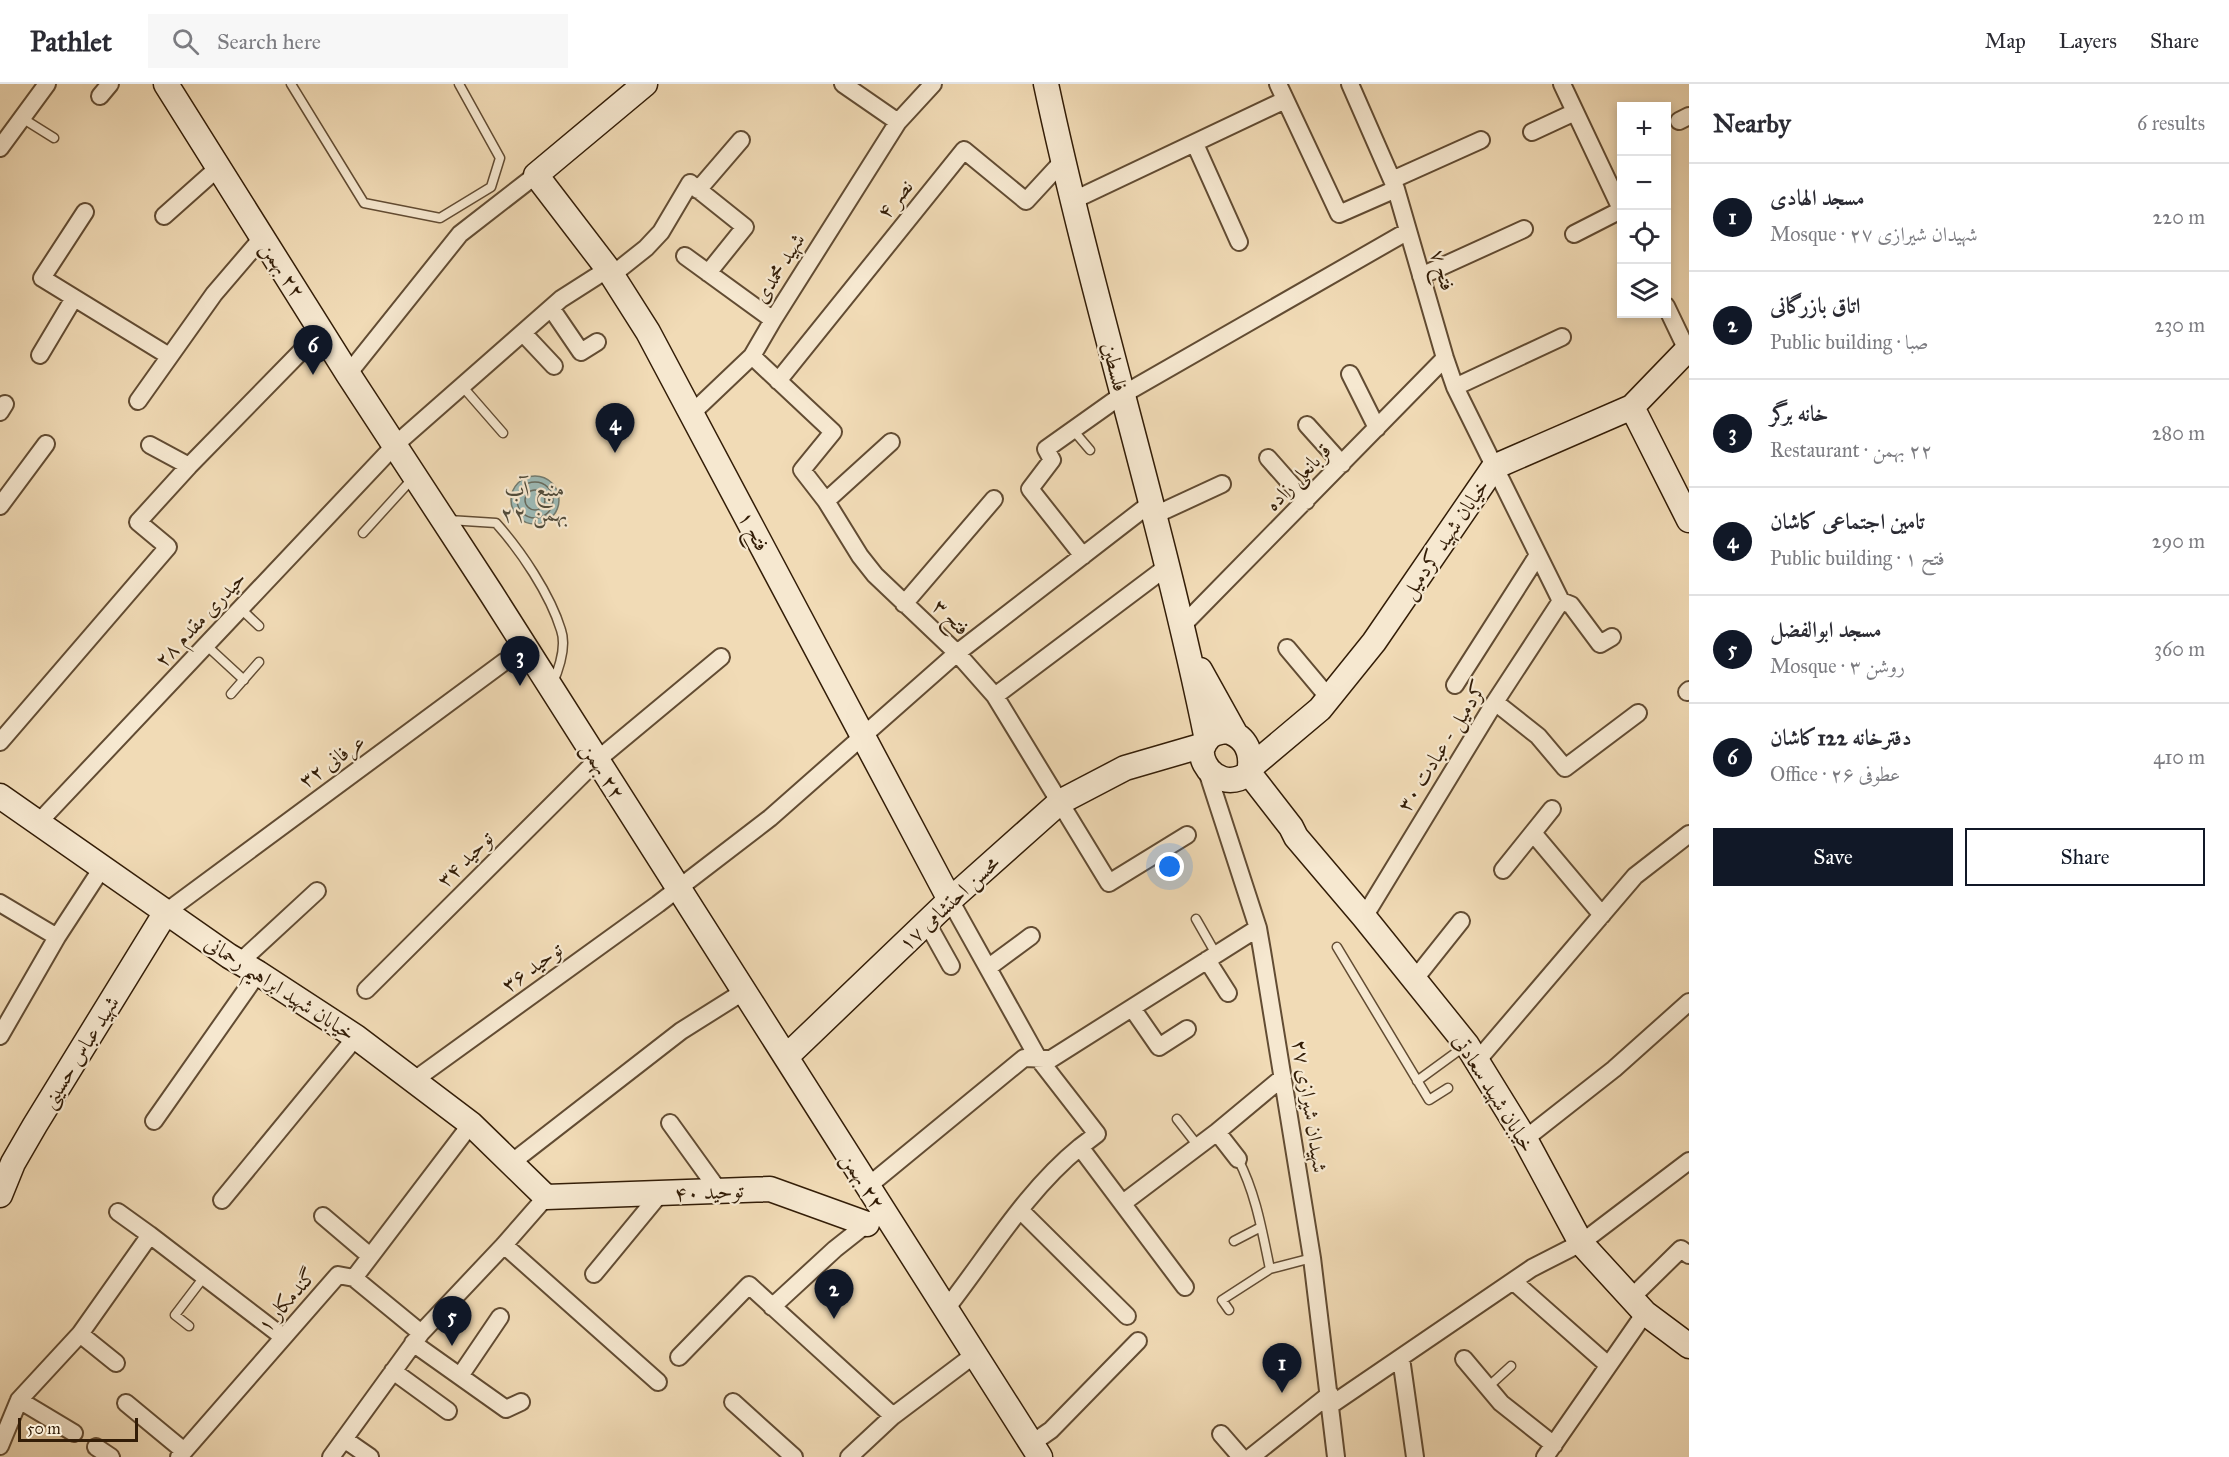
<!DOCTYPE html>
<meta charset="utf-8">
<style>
:root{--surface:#fff;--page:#f7f7f7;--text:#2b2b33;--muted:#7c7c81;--line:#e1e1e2;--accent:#111827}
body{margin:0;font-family:"IM FELL Great Primer",Amiri,serif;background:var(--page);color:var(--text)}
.controls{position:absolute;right:18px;top:18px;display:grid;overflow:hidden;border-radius:0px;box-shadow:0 3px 9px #0003}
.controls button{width:54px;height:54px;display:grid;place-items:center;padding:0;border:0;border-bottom:2px solid var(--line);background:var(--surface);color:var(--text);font:30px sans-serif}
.scale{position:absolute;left:18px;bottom:15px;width:120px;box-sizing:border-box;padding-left:6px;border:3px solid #331d07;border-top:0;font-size:16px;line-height:21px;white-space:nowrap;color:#331d07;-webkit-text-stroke:4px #f6e8d0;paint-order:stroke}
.you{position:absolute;left:1170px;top:783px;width:21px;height:21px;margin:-15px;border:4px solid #fff;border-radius:50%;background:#1a73e8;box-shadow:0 0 0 9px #1a73e833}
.badge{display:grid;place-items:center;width:39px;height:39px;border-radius:50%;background:var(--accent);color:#fff;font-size:20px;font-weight:700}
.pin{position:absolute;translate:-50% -50px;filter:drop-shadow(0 2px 3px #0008)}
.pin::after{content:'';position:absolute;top:32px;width:21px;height:18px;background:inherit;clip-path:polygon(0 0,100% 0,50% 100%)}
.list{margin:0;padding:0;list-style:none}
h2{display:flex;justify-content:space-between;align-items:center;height:78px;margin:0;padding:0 24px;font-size:26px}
h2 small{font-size:20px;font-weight:400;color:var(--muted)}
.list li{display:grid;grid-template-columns:39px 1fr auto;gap:18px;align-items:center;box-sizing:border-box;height:108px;padding:0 24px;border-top:2px solid var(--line)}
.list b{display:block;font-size:22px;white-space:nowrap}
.list p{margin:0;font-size:20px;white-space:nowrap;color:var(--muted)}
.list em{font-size:20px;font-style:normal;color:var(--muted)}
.actions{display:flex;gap:12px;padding:18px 24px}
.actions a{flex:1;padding:14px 0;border:2px solid var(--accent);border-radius:0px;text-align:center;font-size:21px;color:var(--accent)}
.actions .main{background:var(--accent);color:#fff}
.icon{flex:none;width:33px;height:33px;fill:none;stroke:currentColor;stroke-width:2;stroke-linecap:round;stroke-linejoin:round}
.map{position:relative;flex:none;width:1689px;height:1373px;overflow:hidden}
header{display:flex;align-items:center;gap:36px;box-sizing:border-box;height:84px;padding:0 30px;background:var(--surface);border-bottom:2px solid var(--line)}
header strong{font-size:28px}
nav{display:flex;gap:33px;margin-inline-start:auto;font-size:21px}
.search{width:420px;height:54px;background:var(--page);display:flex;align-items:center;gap:15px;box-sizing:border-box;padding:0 21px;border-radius:0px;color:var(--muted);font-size:22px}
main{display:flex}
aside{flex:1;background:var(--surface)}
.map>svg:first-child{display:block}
</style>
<header>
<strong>Pathlet</strong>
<div class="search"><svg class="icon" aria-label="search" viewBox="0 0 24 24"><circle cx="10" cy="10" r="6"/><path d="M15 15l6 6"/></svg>Search here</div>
<nav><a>Map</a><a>Layers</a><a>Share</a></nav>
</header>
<main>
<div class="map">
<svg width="1689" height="1373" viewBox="0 0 1689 1373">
<rect width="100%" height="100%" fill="#f1dbb6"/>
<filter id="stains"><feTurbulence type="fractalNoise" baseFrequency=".00333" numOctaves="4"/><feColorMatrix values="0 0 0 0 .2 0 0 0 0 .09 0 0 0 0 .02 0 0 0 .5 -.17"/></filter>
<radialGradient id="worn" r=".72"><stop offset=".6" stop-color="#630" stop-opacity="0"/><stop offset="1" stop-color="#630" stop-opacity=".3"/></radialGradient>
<!-- water -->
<path fill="#9cb9b5" stroke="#727b6f" stroke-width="1.5" d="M511 416a24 24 0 1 1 48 0a24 24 0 1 1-48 0Z"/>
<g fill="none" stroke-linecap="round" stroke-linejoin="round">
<!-- shore -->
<path stroke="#686b5e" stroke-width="1.5" d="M517 416a18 18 0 1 1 36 0a18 18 0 1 1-36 0Z
M525 416a10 10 0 1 1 20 0a10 10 0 1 1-20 0Z"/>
<!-- lane casing -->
<g stroke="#624c33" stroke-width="11">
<path id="lane" d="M 291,0 L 364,119 L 440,134 L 491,103 L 500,74 L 459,0
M 22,34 L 54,54
M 462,302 L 503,349
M 1073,346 L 1090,366
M 449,436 L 496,439 C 521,467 550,510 561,546 C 567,563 559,585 552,601
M 363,449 L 413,394
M 241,525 L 259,542
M 206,561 L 244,596
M 231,610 L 259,578
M 1196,835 L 1216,870
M 1337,863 L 1429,1016 L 1448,1004
M 1417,997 L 1465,962
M 1177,1035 L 1198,1062
M 1238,1075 C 1256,1110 1262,1147 1270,1185 L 1312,1174
M 1234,1157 L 1261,1143
M 1229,1226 L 1222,1216 L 1270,1185
M 189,1242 L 175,1231 L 204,1193
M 1488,1303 L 1511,1282"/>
</g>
<!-- street casing -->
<g stroke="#624c33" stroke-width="20">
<path id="street" d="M 1278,0 L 1339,130 L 1396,105
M 1350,0 L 1396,105 L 1445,274 L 1455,303 L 1561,517 L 1571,521 L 1600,560 L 1612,553
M 1562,0 L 1622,127
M 100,12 L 110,0
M 1679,37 L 1689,32
M 898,38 L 933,0
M 1532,48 L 1575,28
M 1195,60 L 1239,158
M 0,64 L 47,0
M 1392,96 L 1481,56
M 698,106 L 741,56
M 1074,116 L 1285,16
M 85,128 L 42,194 L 169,272
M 164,132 L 219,83
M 1574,150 L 1621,126
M 685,172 L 773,236
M 612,191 L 646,164 L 661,148 L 690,99 L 745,143 L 708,189
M 1421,192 L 1524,145
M 1666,222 L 1687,266
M 551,224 L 581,268 L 597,258
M 523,249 L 554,282
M 40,271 L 74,214
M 752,272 L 833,348 L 802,386 L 826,417 L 860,472 L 875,491 L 957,569 L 995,612 L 1109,799 L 1187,751
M 348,290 L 460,150 L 536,91
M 1350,290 L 1377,344
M 778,297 L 964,66 L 1026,117 L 1062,78
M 1455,303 L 1562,253
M 138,317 L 214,210 L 262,154
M 0,328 L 5,320
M 691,330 L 752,272 L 773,236 L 898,38 L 843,0
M 1307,341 L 1342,380
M 150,361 L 189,382
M 1268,374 L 1306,417
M 826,417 L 891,358
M 0,422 L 46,360
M 1155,431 L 1222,400
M 1083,472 L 1030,405 L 1052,376 L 1046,365 L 1122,311 L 1408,147
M 904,520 L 994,415
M 1182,542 L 1445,274
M 1287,564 L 1329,614
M 1455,601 L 1538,471
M 1687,608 L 1689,606
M 995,612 L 1168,482
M 1495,618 L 1538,652 L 1565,684 L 1638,629
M 0,658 L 168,463 L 138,438 L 189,382 L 322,246
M 1206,684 L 1258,844 L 1262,867 L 1312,1174 L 1336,1373
M 38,739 L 395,361 L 561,215 L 608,185
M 1533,749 L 1602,831
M 1503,786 L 1552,725
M 950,816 L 1038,974 L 1097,1050 L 1080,1063 L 1185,1203
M 0,819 L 57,853
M 166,828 L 504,578 L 528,569
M 1364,833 L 1495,618 L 1561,517
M 927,839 L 951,882
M 1207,876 L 1228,909
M 240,878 L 317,807
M 989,883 L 1031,852
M 1414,896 L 1461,837
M 366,906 L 596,677 L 721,573
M 1132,924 L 1159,963 L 1187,945
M 0,952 L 57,853 L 102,784
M 1477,977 L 1635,792 L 1689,750
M 413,997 L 658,820 L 770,734 L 957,569 L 1151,419
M 154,1037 L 258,889
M 670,1039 L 719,1107
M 1217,1048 L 1238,1075
M 1525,1055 L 1614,985 L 1689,918
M 511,1079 L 681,947 L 743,908
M 867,1103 L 1024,974 L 1051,975 L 1258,844
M 222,1116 L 356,953
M 1123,1119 L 1217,1048 L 1283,993
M 1021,1127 L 1127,1232
M 118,1128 L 150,1151
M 323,1132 L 370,1172
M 504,1161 L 658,1298
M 594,1190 L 660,1110
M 354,1194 L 421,1249
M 1513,1197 L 1608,1281
M 1631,1214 L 1681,1165 L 1689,1171
M 772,1223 L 835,1165 L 873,1135
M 946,1225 C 989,1170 1026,1107 1080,1063
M 80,1250 L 116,1279
M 413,1259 L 506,1325 L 521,1318
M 679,1273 L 749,1201 L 893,1332
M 1401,1274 L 1415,1373
M 1464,1275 L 1501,1319 L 1554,1361
M 393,1287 L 448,1327
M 460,1292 L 500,1233
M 19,1316 L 74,1349
M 733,1318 L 794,1373
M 126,1319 L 184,1367
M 1331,1321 L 1532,1184 L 1581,1159 L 1689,1077
M 1221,1350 L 1241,1373
M 344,1355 L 370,1373
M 1031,1360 L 1051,1346 L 1138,1257
M 0,1362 L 19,1316 L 80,1250 L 150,1151 L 283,1253
M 96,1363 L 111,1373
M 179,1373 L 338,1191 L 354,1194 L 471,1040
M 331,1373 L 421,1249 L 504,1161 L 546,1113
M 849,1373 L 893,1332 L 974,1271
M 1251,1373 L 1330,1310
M 1545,1373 L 1645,1229"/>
</g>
<!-- secondary casing -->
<g stroke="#331d07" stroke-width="27">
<path id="secondary" d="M 166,0 L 348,290 L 491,509 L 1040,1373
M 645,0 L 536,91 L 608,185 L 648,248 L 950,816
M 1046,0 C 1093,220 1162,435 1207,656
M 1632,323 L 1689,436
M 1200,586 L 1235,649
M 1227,647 C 1247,653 1253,670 1249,689 C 1211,717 1177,651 1227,647 Z
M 1251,683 L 1320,625 L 1374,558 L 1494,383 L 1632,323 L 1689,264
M 1249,689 L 1291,743 L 1296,753 L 1364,833 L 1467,961 L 1525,1055 L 1581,1159 L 1645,1229 L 1689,1262
M 0,712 L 229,872 L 258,889 L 356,953 L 471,1040 L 546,1113 L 770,1105 L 867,1140
M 786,973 L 950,816 L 1060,718 L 1125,684 L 1204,661
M 0,1111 L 13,1079 L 35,1041 L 166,828"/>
</g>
<!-- lane -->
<use href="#lane" stroke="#f6e8d0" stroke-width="8"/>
<!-- street -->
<use href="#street" stroke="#f6e8d0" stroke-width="16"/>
<!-- secondary -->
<use href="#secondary" stroke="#f6e8d0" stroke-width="24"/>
</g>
<g text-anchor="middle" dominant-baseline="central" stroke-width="4.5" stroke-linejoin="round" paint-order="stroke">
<!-- street labels -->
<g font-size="21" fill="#331d07" stroke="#f6e8d0">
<text transform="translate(895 115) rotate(-51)">نصر ۴</text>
<text transform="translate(779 184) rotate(-58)">شهید محمدی</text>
<text transform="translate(283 186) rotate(57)">٢٢ بهمن</text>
<text transform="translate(1443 186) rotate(74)">فتح ۷</text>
<text transform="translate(1115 283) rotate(76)">فلسطین</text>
<text transform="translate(1298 393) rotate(-46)">قربانعلی زاده</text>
<text transform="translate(754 447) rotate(62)">فتح ۱</text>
<text transform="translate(1445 455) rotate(-56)">خیابان شهید کردمیل</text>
<text transform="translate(951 533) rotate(44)">فتح ۳</text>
<text transform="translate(200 535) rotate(-47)">حیدری مقدم ۲۸</text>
<text transform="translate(1442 662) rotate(-58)">کردمیل - عبادت ۳۰</text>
<text transform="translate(332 677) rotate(-36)">عرفانی ۳۲</text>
<text transform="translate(603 687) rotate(58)">٢٢ بهمن</text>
<text transform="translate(465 775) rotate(-45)">توحید ۳۴</text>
<text transform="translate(949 819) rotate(-43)">محسن احتشامی ۱۷</text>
<text transform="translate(532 883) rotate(-36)">توحید ۳۶</text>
<text transform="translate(280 904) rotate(33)">خیابان شهید ابراهیم رحمانی</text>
<text transform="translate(80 968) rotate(-58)">شهید عباس حسینی</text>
<text transform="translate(1494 1009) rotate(58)">خیابان شهید سعادتی</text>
<text transform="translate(1310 1022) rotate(81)">شهیدان شیرازی ۲۷</text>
<text transform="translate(863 1097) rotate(58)">٢٢ بهمن</text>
<text transform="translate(709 1108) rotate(-3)">توحید ۴۰</text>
<text transform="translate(287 1216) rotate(-49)">گندمکار ۱</text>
</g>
<!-- water labels -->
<g font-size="22" font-style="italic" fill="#524c3b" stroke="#f6e8d0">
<text x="535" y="404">منبع آب<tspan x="535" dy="25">۲۲ بهمن</tspan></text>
</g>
</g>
<rect width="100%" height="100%" filter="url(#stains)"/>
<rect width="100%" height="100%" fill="url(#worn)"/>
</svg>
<div class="controls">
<button>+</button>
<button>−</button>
<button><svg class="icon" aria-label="locate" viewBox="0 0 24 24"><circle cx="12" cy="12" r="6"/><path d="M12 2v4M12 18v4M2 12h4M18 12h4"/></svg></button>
<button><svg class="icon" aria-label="layers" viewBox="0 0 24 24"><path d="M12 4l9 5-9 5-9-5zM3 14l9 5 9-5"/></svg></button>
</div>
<div class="scale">50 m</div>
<div class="you"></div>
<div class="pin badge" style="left:1282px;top:1309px">1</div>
<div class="pin badge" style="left:834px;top:1235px">2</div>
<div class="pin badge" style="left:520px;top:602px">3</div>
<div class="pin badge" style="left:615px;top:369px">4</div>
<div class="pin badge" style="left:452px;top:1262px">5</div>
<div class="pin badge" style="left:313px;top:291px">6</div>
</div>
<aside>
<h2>Nearby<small>6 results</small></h2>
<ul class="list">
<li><span class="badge">1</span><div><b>مسجد الهادی</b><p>Mosque · شهیدان شیرازی ۲۷</p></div><em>220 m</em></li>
<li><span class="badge">2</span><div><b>اتاق بازرگانی</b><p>Public building · صبا</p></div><em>230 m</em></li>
<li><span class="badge">3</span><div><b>خانه برگر</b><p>Restaurant · ٢٢ بهمن</p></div><em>280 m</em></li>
<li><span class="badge">4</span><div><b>تامین اجتماعی کاشان</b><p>Public building · فتح ۱</p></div><em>290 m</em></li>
<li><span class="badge">5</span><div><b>مسجد ابوالفضل</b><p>Mosque · روشن ۳</p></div><em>360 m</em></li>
<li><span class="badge">6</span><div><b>دفترخانه 122کاشان</b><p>Office · عطوفی ۲۶</p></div><em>410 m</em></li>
</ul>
<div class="actions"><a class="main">Save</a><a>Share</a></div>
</aside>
</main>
